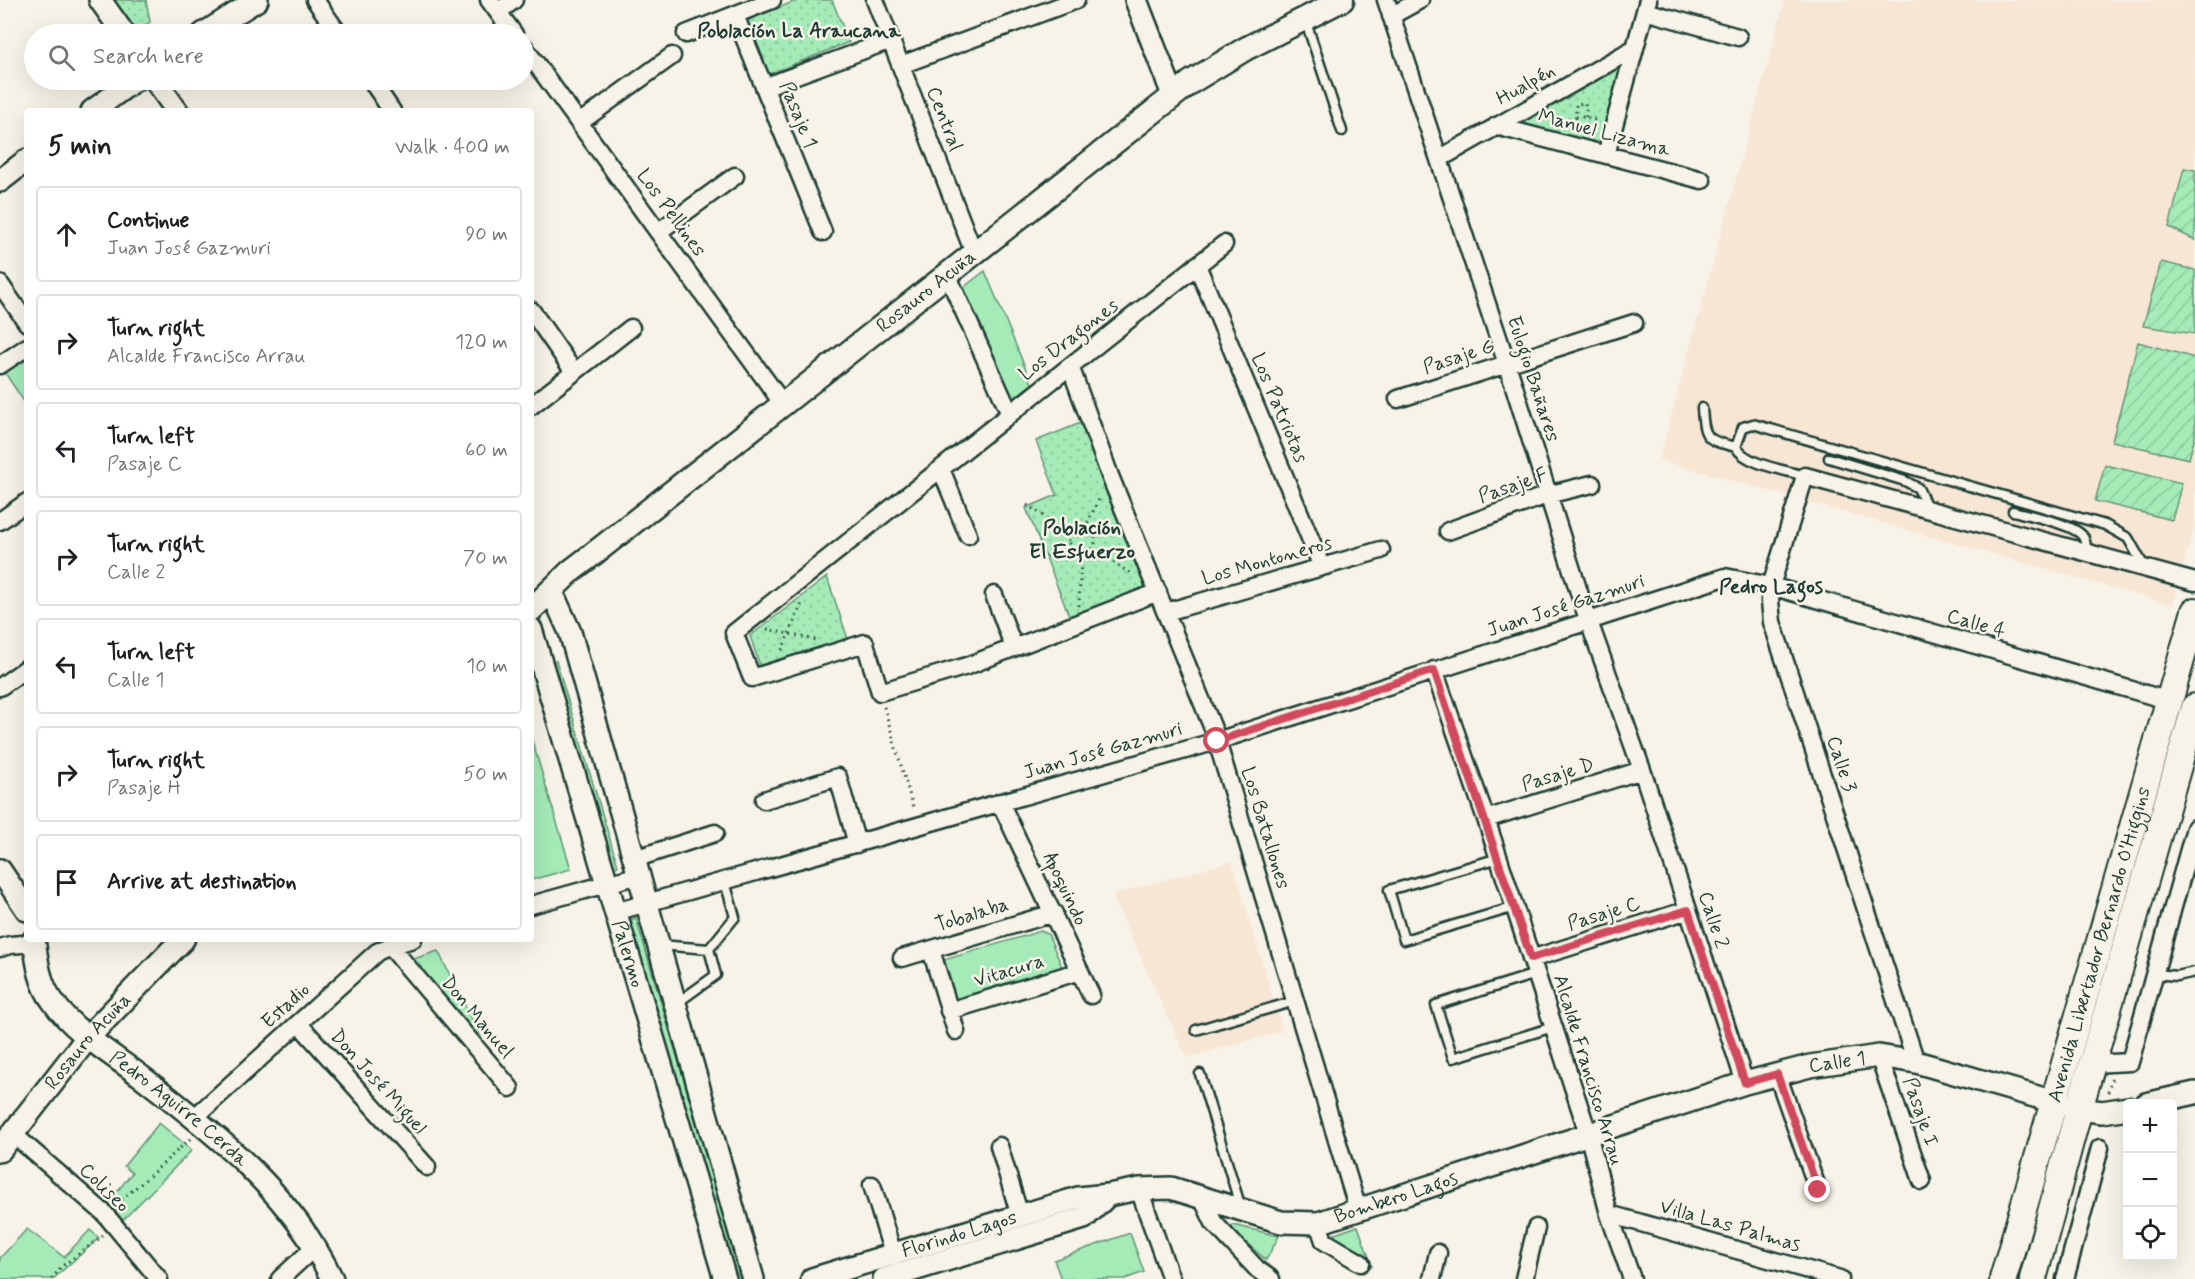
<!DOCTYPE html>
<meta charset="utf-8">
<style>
:root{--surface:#fff;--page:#f2f2f2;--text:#202124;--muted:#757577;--line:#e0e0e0}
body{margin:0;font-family:Mynerve,sans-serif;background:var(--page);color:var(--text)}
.controls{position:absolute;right:18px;bottom:18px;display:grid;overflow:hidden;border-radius:6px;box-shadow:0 6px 24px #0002}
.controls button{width:54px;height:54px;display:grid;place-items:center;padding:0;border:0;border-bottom:2px solid var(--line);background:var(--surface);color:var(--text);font:30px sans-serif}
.stop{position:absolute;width:18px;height:18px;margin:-14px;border:4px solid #d1495b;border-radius:50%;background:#fff}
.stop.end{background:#d1495b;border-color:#fff;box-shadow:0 2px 6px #0008}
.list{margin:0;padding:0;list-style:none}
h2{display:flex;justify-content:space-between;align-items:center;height:78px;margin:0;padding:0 24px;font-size:26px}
h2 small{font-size:20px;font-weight:400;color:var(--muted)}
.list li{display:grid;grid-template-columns:39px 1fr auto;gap:18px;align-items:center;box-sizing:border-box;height:96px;margin:0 12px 12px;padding:0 12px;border:2px solid var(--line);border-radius:6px}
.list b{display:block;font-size:22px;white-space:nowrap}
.list p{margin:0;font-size:20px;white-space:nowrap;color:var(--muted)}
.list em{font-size:20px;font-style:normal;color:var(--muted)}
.icon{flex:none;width:33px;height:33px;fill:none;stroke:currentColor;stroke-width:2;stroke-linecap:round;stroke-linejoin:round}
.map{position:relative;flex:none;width:2195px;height:1279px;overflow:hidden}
.search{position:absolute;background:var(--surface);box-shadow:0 6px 24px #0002;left:24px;top:24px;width:510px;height:66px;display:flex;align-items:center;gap:15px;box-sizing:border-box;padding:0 21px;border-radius:33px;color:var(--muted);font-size:22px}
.panel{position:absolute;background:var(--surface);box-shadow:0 6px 24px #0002;left:24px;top:108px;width:510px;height:834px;border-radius:6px}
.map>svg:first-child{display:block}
</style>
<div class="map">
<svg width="2195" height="1279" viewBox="0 0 2195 1279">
<defs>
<pattern id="park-dots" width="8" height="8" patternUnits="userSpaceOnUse" patternTransform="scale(1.5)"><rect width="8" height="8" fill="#a4ebb7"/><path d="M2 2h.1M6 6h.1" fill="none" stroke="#8dca9e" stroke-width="1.8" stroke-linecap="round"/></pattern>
<pattern id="garden-furrows" width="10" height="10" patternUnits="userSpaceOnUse" patternTransform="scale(1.5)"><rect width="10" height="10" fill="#a4ebb7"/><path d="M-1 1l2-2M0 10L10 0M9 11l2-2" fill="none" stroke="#8dca9e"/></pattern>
</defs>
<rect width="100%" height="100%" fill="#f7f3e8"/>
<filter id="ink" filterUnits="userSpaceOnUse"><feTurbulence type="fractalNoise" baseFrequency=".0167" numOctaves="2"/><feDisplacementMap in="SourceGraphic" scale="12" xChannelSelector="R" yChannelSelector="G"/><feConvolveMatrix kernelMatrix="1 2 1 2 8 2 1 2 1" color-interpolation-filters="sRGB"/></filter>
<g filter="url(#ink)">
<!-- built -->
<path fill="#f8e6d5" d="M 1785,0 L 2195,0 L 2195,523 L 2173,605 L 1659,460 Z
M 1232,861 L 1283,1031 L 1187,1058 L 1112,895 Z"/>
<!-- grass -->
<path fill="#a4ebb7" stroke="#629476" stroke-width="1.5" d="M 985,271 L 1032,384 L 1013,399 L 964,287 Z
M 24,360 L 27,364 L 27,406 L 5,373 Z
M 556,661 L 618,866 L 603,871 L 541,665 Z
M 531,737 L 571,869 L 531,880 Z
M 636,918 L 743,1279 L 727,1279 L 621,923 Z
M 1041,931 L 1048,934 L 1062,967 L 1059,973 L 956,1003 C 947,996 940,971 944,960 Z
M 438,951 L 495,1065 L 407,961 Z
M 159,1123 L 192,1150 L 121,1222 L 103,1209 L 132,1173 L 124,1166 Z
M 1233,1225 L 1279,1236 L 1266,1260 L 1231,1229 Z
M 1358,1226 L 1372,1266 L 1330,1240 L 1329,1236 Z
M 27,1229 L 64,1257 L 90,1230 L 99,1238 L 53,1279 L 0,1279 L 0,1258 Z
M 1130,1233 L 1144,1272 L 1125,1279 L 1061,1279 L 1054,1260 Z"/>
<!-- park -->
<path fill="url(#park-dots)" stroke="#629476" stroke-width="1.5" d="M 108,0 L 146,0 L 150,22 L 132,34 Z
M 798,0 L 832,0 L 849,42 L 767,75 L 746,21 Z
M 1626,61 L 1604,146 L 1511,123 Z
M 1083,422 L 1150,591 L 1072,623 L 1026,508 L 1057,495 L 1036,441 Z
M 827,577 L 848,639 L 761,669 L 750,636 Z"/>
<!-- garden -->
<path fill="url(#garden-furrows)" stroke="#629476" stroke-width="1.5" d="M 2184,168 L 2195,170 L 2195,240 L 2169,227 Z
M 2161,262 L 2195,270 L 2195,334 L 2143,326 Z
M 2138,342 L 2195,358 L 2195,436 L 2189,459 L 2112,441 Z
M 2105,465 L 2182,483 L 2172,520 L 2095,501 Z"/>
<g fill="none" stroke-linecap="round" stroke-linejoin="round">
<!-- service casing -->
<g stroke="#1f3d34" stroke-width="13">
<path id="service" d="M 1305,19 L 1342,131
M 1702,408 C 1704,439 1706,440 1736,447
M 1829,458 L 1905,481 L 1918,488 L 1928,509
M 1805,476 C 1786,470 1746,465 1736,447 L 1743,427 L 1753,424 L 2105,525 L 2128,538 L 2145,568
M 2013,511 C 2027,515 2077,524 2084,538 C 2086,541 2086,548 2086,552
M 1499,858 L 1389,890 L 1404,940 L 1515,907
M 659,945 L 709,949
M 709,949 L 735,917 L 725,882
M 1536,974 L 1436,1005 L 1453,1058 L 1553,1027
M 2155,974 L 2177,976 L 2195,972
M 677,1003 L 716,975 L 709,949
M 1196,1030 L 1295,1001
M 1200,1074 L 1241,1208"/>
</g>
<!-- minor casing -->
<g stroke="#1f3d34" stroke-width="21">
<path id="minor" d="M 315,0 L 339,34
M 489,0 L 514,34
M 875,0 L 974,253
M 1386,0 L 1507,364 L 1583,605 L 1642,770 L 1745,1083
M 1645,11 L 1738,37
M 498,12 L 514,0
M 735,15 L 823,232
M 1391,16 L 1420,0
M 686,34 L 772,0
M 524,47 L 783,404
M 901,65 L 1076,0
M 371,80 L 392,111
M 764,87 L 891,40
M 579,123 L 672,56
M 1496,126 L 1702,180
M 1606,155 L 1648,0
M 1439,159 L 1635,48
M 658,232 L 735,176
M 1197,265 L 1322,567
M 947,274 L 1010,414
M 0,284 L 27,323
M 531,310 L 574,372
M 0,365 L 27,347
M 1070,366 L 1110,476 L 1214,731 L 1358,1210
M 1398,399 L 1634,323
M 531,406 L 631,328
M 941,469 L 968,535
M 0,521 L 27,502
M 1448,531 L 1547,495 L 1592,484
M 1158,592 L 967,666 L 880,692 L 865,643 L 752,678 L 734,633 L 1224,244
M 994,595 L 1014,648
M 1166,612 L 1381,550
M 1434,670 L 1486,819 L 1588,1133 L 1609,1214 L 1632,1279
M 0,687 L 27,668
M 764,800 L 838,777 L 857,844
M 1000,802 L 1091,995
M 1486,819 L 1642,770
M 634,859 L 715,833
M 531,905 L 639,875
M 615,912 L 1217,741 L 1725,577 L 1771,586 L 2170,701
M 390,946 L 510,1088
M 0,948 L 10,945 L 35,943
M 931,950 L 956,1031
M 902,958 L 1054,913
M 1531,959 L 1688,910
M 949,1011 L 1080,971
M 299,1024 L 427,1167
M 1879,1056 L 1922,1181
M 1916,1062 L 1772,622 L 1770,601 L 1771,586 L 1805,476 L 2195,582
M 2092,1064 L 2130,1062 L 2195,828
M 1777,1074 L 1818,1190
M 195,1117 L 377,952 L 390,946 L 413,939
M 13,1134 L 104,1213 L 159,1279
M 999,1146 L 1020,1216
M 872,1185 L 893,1254
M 1139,1189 L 1171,1279
M 1201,1196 L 1214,1223 L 1258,1270 L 1271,1279
M 1609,1214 L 1840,1279
M 1318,1223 L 1324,1241 L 1361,1263
M 280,1279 L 315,1247
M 1432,1279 L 1438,1253
M 1524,1279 L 1536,1228
M 2065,1279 L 2100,1148"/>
</g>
<!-- tertiary casing -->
<g stroke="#1f3d34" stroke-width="26">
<g id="tertiary">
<path d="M 100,0 L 124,34"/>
<path d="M 1136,0 L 1173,95"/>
<path d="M 203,34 L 257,0"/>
<path d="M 155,80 L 177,111"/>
<path d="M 92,111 L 135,80"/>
<path d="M 0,181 L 27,160"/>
<path d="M 551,590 L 570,632 L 753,1279"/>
<path id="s1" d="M 531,629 L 725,1279"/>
<path d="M 0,870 L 27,910"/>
<path id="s2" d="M 34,939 C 37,960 39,983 52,1000 C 72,1031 113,1055 142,1077 C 215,1133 292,1194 332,1279"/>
<path d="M 2146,1104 L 2195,1093"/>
<path id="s3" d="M 812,1279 L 1078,1198 L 1108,1195 L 1139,1189 L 1171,1188 L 1281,1222 L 1318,1223 L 1745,1083 L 1810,1066 L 1879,1056 L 1916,1062 L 2079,1109 L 2102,1112 L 2128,1108"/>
<path d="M 884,1279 L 1084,1218 L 1108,1195"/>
</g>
</g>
<!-- secondary casing -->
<g stroke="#1f3d34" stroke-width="27">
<g id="secondary">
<path id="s4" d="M 531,610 L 571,571 L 601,548 L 1191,82 L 1245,49 L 1342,0"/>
<path id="s5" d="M 0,1150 L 88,1037 L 183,939"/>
</g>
</g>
<!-- primary casing -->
<g stroke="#1f3d34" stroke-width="30">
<g id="primary">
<path id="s6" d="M 2003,1279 L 2195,611"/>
<path d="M 2033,1279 L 2079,1109 L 2195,707"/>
</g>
</g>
<!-- path -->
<path stroke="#1f3d34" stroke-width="3" stroke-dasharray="1.5 4.5" stroke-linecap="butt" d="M 1586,117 L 1585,103 L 1576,104 L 1576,117 L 1586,117 L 1598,121
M 1568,128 L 1576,117
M 1027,505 L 1070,534
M1069 541a13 13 0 1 1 26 0a13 13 0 1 1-26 0Z
M 1085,528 L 1100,497
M 1095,537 L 1115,529
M 1093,549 L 1131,574
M 1047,556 L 1070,547
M 1079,606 L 1081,554
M 767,629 L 816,640
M 782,650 L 803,601
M 884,707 L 914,810
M 2108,1092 L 2112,1078
M 117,1203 L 144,1181 L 191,1138
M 52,1279 L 61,1267 L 103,1236"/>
<!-- service -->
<use href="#service" stroke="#f7f3e8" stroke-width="8"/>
<!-- minor -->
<use href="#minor" stroke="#f7f3e8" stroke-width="16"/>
<!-- tertiary -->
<use href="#tertiary" stroke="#f7f3e8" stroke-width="21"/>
<!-- secondary -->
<use href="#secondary" stroke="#f7f3e8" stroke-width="22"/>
<!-- primary -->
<use href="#primary" stroke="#f7f3e8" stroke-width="26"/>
</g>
</g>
<g fill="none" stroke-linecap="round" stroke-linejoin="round" filter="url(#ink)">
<!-- route -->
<path stroke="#d1495b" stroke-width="8" d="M 1217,741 L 1434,670 L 1531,958 L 1688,910 L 1745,1083 L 1777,1074 L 1818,1190"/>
</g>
<g text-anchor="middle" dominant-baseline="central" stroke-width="5" stroke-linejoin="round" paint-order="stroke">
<!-- street labels -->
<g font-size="20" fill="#1f3d34" stroke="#f7f3e8">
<text transform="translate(1526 85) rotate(-29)">Hualpén</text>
<text transform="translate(798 115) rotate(68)">Pasaje 1</text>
<text transform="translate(944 119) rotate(69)">Central</text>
<text transform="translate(1604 133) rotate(15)">Manuel Lizama</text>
<text transform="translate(671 213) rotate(54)">Los Pellines</text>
<text stroke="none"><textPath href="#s4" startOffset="508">Rosauro Acuña</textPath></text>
<text transform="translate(1069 340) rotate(-38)">Los Dragones</text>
<text transform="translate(1459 357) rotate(-18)">Pasaje G</text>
<text transform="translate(1533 379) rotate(72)">Eulogio Bañares</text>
<text transform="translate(1279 408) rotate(67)">Los Patriotas</text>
<text transform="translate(1513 486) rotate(-19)">Pasaje F</text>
<text transform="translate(1267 561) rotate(-16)">Los Montoneros</text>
<text transform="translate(1566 606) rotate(-18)">Juan José Gazmuri</text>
<text transform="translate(1976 624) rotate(16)">Calle 4</text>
<text transform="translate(1103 751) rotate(-16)">Juan José Gazmuri</text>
<text transform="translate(1841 764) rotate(72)">Calle 3</text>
<text transform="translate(1558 775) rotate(-17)">Pasaje D</text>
<text transform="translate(1265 828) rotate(73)">Los Batallones</text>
<text transform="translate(1065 889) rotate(65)">Apoquindo</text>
<text transform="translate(1604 914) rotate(-17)">Pasaje C</text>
<text transform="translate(972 915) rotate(-17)">Tobalaba</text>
<text transform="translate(1713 920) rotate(72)">Calle 2</text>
<text stroke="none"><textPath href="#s6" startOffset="348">Avenida Libertador Bernardo O'Higgins</textPath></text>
<text stroke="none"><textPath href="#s1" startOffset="339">Palermo</textPath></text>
<text transform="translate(1009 971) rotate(-17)">Vitacura</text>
<text transform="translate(286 1006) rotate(-42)">Estadio</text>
<text transform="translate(477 1017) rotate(50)">Don Manuel</text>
<text stroke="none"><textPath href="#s5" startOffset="140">Rosauro Acuña</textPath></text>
<text stroke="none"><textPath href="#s3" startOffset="1068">Calle 1</textPath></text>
<text transform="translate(1588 1070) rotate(73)">Alcalde Francisco Arrau</text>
<text transform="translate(378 1082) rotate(48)">Don José Miguel</text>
<text stroke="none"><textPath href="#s2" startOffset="232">Pedro Aguirre Cerda</textPath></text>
<text transform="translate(1920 1112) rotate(71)">Pasaje I</text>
<text transform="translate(104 1188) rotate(44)">Coliseo</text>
<text stroke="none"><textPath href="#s3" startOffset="606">Bombero Lagos</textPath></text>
<text transform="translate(1730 1226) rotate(16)">Villa Las Palmas</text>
<text stroke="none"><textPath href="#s3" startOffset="154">Florindo Lagos</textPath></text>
</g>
<!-- neighbourhood labels -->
<g font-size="21" font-weight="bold" fill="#1f3d34" stroke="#f7f3e8">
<text x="799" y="31">Población La Araucana</text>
<text x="1082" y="528">Población<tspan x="1082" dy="24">El Esfuerzo</tspan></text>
<text x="1771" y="587">Pedro Lagos</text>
</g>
</g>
</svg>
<div class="controls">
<button>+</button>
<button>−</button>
<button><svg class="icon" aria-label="locate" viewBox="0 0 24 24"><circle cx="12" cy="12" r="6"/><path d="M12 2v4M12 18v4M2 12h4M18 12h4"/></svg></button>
</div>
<div class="stop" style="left:1217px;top:741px"></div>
<div class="stop end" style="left:1818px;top:1190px"></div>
<div class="search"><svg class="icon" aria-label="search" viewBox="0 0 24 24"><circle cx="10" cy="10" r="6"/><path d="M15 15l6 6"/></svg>Search here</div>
<section class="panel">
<h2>5 min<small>Walk · 400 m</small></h2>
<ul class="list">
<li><svg class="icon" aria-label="ahead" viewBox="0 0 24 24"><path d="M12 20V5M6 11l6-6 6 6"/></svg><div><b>Continue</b><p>Juan José Gazmuri</p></div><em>90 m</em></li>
<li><svg class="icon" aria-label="right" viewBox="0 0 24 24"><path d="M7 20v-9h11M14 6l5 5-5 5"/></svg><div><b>Turn right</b><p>Alcalde Francisco Arrau</p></div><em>120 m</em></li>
<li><svg class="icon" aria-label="left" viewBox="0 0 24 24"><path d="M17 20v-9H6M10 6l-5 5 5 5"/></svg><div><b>Turn left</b><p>Pasaje C</p></div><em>60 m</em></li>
<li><svg class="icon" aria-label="right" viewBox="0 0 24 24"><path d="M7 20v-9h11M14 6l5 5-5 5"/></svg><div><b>Turn right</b><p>Calle 2</p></div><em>70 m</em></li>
<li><svg class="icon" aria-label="left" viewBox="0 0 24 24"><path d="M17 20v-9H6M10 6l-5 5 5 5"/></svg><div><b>Turn left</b><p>Calle 1</p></div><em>10 m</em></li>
<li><svg class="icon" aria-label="right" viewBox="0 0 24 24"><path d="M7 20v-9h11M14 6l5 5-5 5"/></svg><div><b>Turn right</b><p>Pasaje H</p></div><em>50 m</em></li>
<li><svg class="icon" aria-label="arrive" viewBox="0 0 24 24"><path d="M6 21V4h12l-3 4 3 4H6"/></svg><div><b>Arrive at destination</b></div></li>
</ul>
</section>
</div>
